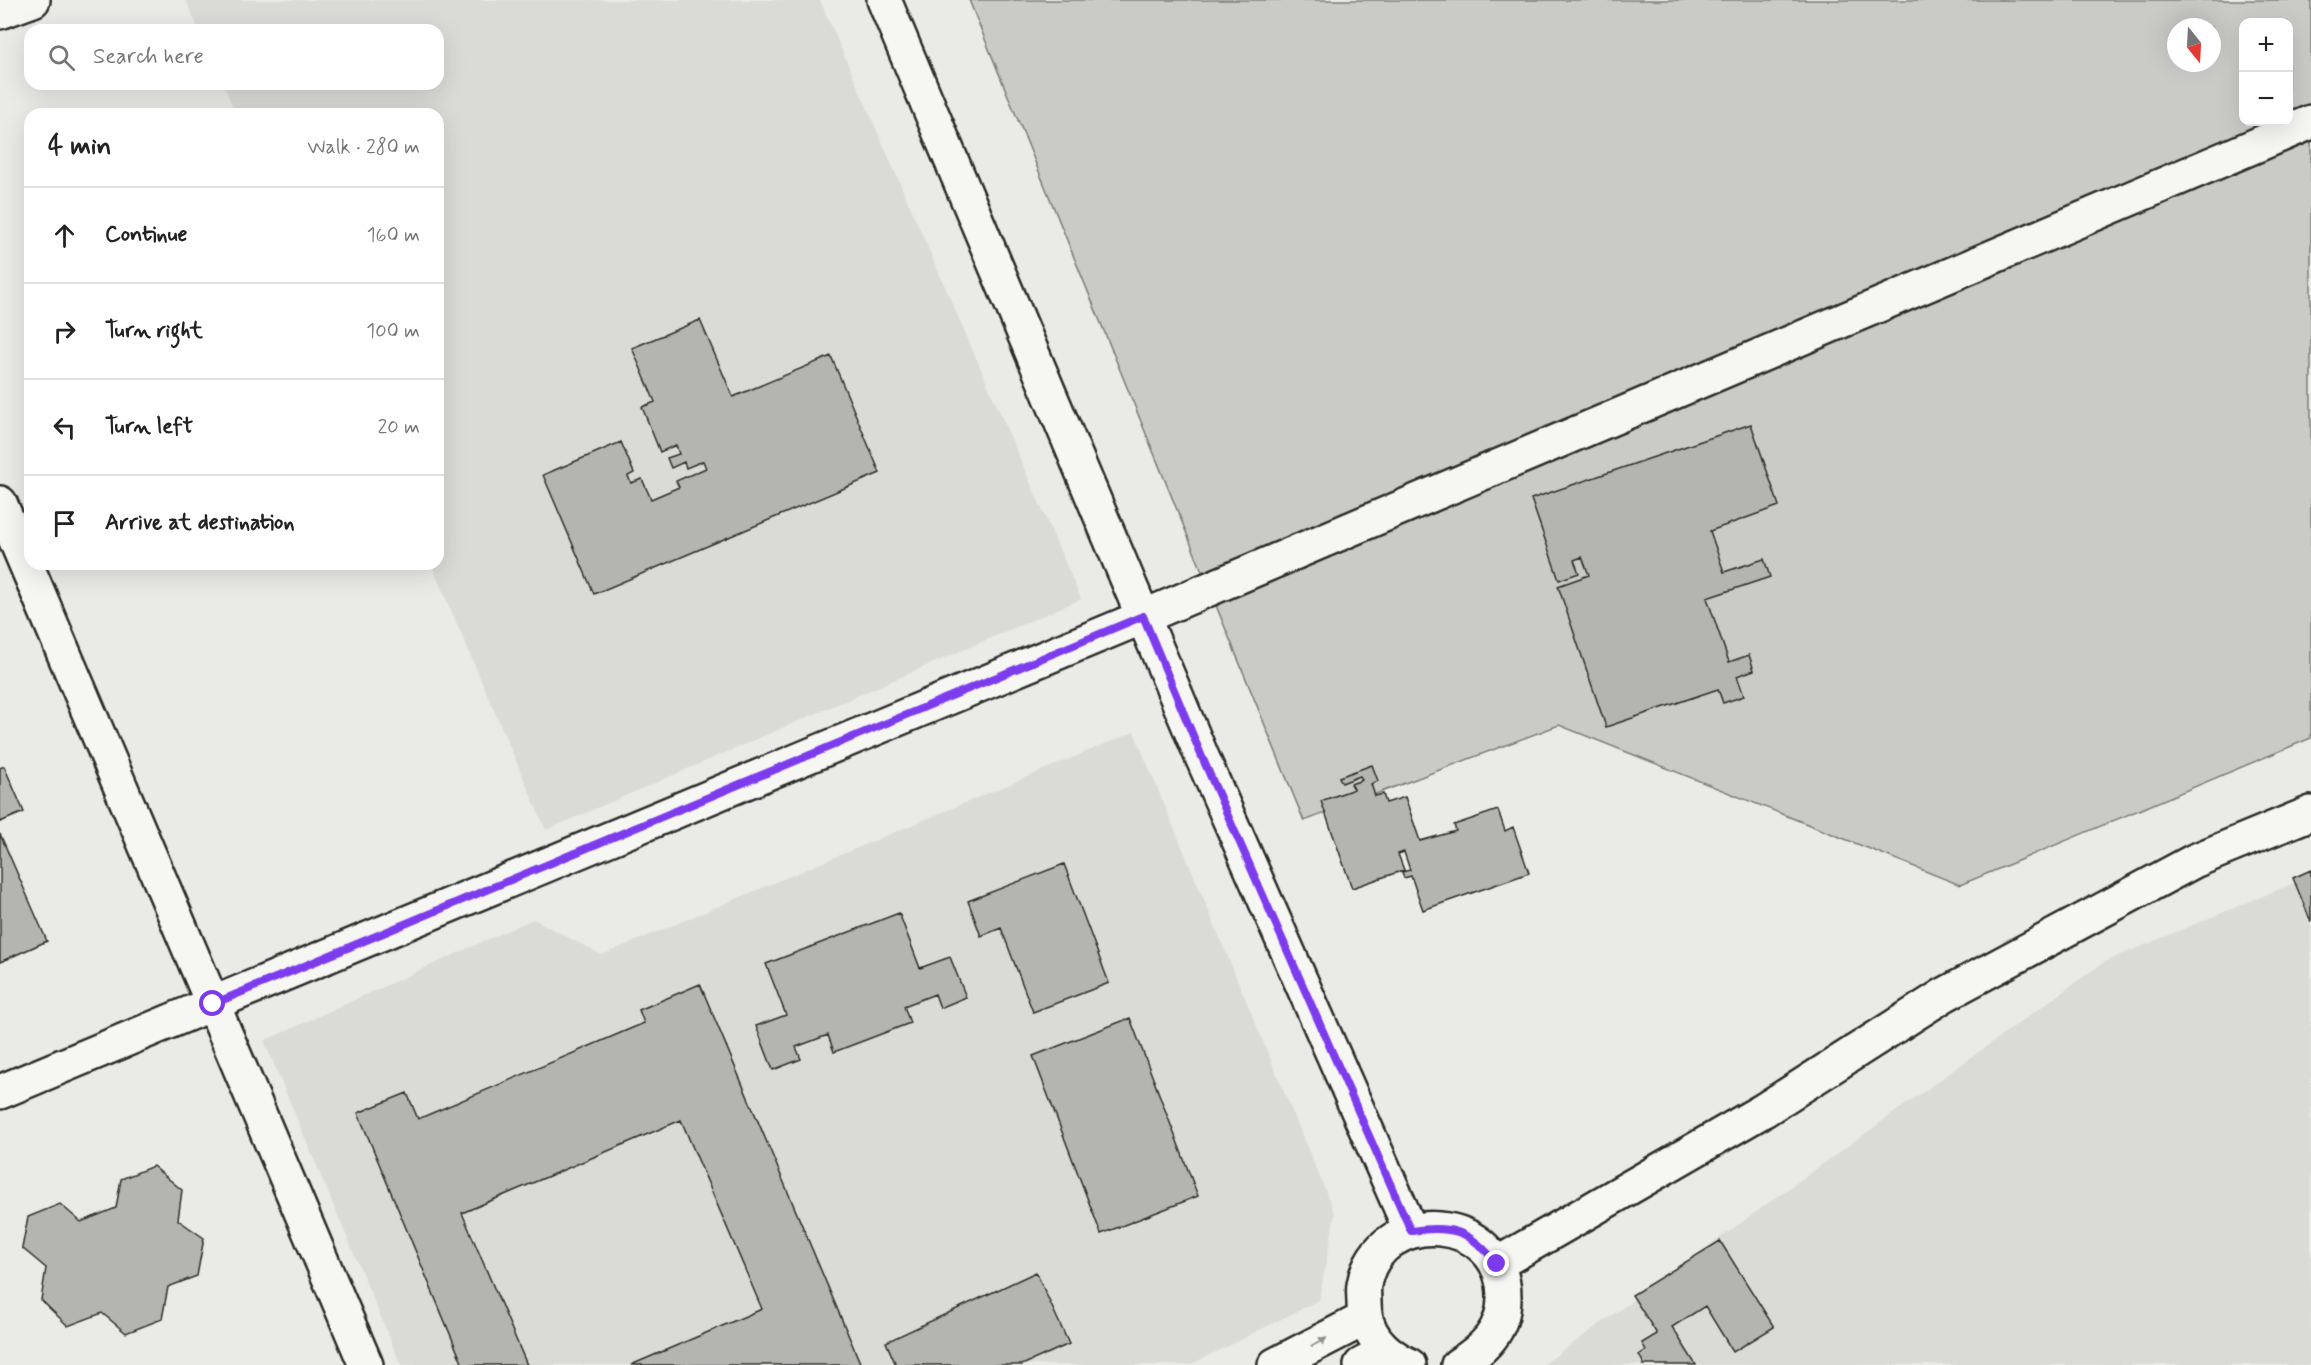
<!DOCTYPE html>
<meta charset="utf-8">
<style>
:root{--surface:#fff;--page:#f2f2f2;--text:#222;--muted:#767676;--line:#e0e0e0}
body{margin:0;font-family:Mynerve,sans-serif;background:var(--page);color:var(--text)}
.controls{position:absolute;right:18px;top:18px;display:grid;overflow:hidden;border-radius:12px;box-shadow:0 6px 24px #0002}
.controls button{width:54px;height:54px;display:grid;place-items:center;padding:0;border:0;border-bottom:2px solid var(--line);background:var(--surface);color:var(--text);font:30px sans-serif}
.compass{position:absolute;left:2167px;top:18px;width:54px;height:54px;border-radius:50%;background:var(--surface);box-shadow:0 6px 24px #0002;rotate:162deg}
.stop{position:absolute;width:18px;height:18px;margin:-14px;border:4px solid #7c3aed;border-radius:50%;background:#fff}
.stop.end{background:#7c3aed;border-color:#fff;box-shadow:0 2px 6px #0008}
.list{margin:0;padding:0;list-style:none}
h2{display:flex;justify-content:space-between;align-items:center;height:78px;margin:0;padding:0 24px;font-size:26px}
h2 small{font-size:20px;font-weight:400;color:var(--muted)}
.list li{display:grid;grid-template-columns:39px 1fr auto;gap:18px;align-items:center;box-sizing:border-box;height:96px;padding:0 24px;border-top:2px solid var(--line)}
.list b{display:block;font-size:22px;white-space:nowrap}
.list em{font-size:20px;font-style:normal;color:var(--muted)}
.icon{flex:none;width:33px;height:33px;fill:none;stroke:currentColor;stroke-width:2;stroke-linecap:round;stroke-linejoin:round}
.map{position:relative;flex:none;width:2311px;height:1365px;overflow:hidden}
.search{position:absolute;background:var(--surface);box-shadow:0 6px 24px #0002;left:24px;top:24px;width:420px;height:66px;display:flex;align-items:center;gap:15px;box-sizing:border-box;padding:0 21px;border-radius:18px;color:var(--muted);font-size:22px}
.panel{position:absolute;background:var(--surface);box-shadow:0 6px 24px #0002;left:24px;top:108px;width:420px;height:462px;border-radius:18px}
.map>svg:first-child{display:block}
</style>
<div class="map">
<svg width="2311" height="1365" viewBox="0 0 2311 1365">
<rect width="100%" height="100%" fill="#eaeae6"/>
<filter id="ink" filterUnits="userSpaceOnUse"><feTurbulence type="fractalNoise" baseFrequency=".0167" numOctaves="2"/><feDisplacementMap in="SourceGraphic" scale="12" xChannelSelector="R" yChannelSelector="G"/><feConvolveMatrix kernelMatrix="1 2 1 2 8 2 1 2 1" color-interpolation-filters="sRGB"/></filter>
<g filter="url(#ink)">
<!-- built -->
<path fill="#dadad6" d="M 186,0 L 820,0 L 1081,599 L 546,830 L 431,564 L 438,564 L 438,114 L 236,114 L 223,84 L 438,84 L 438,30 L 199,30 Z
M 1134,732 L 1335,1214 L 1319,1300 L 1190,1365 L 401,1365 L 264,1041 L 533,919 L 602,955 Z
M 2311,876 L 2311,1365 L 1543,1365 L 2104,962 Z"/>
<!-- green -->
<path fill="#cacac7" stroke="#7a7a79" stroke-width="1.5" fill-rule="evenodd" d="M 969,0 L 2311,0 L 2311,738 L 1960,885 L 1559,725 L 1304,821 ZM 2244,22 L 2288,22 L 2288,122 L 2244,122 ZM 2176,27 L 2212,27 L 2212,63 L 2176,63 Z"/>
<!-- building -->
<path fill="#b4b4b1" stroke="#2b2b2b" stroke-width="1.5" d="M 700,320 L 733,397 L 831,356 L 880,473 L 594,594 L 543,475 L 621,442 L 634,473 L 628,476 L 631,483 L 642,479 L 651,499 L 679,487 L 676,481 L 706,468 L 703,461 L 686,468 L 684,462 L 671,468 L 667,458 L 679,454 L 676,445 L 660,452 L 642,407 L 655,402 L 632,348 Z
M 1751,424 L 1779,506 L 1710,531 L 1724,572 L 1764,559 L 1770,577 L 1707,598 L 1729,662 L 1749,655 L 1754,670 L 1737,676 L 1744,696 L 1723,703 L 1718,689 L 1606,727 L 1558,586 L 1589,575 L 1582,557 L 1574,560 L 1579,573 L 1559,580 L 1531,499 Z
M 1372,765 L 1378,781 L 1371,784 L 1375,796 L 1383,794 L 1386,803 L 1405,797 L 1420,841 L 1456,831 L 1454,825 L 1498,810 L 1505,831 L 1513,827 L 1529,873 L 1423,910 L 1411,876 L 1404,878 L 1402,872 L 1410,870 L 1404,852 L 1398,854 L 1404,870 L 1352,888 L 1321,801 L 1354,789 L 1351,784 L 1362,780 L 1360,776 L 1342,783 L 1339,777 Z
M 4,766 L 24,812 L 0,822 L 0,768 Z
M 0,834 L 47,941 L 0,962 Z
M 1064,864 L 1109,983 L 1033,1012 L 1001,928 L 981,936 L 968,901 Z
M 2311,870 L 2311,922 L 2293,878 Z
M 899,913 L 920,968 L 950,957 L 966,997 L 940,1008 L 935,994 L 904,1006 L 910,1023 L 834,1052 L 828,1035 L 796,1047 L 801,1059 L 773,1070 L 756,1026 L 786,1015 L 766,964 Z
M 700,984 L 861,1365 L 631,1365 L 762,1309 L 681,1120 L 462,1213 L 527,1365 L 463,1365 L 358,1113 L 407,1093 L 418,1119 L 644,1023 L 639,1010 Z
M 1130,1018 L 1198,1196 L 1101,1234 L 1033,1056 Z
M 153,1166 L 182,1190 L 178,1220 L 204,1238 L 197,1276 L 168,1287 L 162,1319 L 126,1333 L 102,1313 L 68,1326 L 41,1300 L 46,1268 L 22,1248 L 28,1217 L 60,1204 L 81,1222 L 116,1208 L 121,1179 Z
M 1720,1241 L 1774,1327 L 1733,1352 L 1705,1306 L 1672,1327 L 1696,1365 L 1643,1365 L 1644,1364 L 1639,1355 L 1646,1350 L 1642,1343 L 1657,1334 L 1632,1295 Z
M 1036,1272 L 1069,1344 L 1022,1365 L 896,1365 L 886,1342 Z"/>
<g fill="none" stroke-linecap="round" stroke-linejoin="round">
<!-- minor casing -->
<g stroke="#2b2b2b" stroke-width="38">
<path id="minor" d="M 884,0 L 1202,757 L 1411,1231
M 0,12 L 33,0
M 0,503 L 366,1365
M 0,1092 L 1143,617 L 2311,122"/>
</g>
<!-- major casing -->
<g stroke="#2b2b2b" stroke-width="38">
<path id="major" d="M 1497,1264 L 1764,1110 L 1944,995 L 2194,861 L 2311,813
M 1275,1365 L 1364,1319
M 1361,1365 L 1386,1352
M 1409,1365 C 1383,1353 1364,1332 1364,1303 C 1364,1297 1363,1290 1364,1285 C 1378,1203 1505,1213 1504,1298 C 1504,1330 1484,1349 1458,1365"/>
</g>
<!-- minor -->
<use href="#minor" stroke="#f6f6f2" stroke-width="33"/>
<!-- major -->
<use href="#major" stroke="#f6f6f2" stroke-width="33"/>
</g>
<!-- one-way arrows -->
<defs><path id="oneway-solid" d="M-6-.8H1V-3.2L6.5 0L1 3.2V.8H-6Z" transform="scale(1.5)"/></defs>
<use fill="#90908e" href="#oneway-solid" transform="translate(1319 1342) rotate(-27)"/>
</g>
<g fill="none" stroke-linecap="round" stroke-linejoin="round" filter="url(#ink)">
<!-- route -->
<path stroke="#7c3aed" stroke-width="8" d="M 213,1004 L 1143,616 L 1202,757 L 1411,1231 C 1453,1225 1471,1231 1497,1264"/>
</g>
</svg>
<div class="controls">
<button>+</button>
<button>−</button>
</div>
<svg class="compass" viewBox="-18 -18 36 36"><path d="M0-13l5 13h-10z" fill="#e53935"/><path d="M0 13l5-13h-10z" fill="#767676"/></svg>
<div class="stop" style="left:213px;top:1004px"></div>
<div class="stop end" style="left:1497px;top:1264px"></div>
<div class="search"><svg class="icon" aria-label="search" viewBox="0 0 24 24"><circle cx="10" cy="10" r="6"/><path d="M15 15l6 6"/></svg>Search here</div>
<section class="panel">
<h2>4 min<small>Walk · 280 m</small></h2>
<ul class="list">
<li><svg class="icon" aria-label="ahead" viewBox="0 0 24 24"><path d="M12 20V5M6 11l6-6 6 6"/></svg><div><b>Continue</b></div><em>160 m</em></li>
<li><svg class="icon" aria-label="right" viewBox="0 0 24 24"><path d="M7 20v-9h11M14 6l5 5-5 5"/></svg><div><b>Turn right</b></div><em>100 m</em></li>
<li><svg class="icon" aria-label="left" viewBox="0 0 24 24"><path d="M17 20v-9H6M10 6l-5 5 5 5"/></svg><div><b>Turn left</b></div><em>20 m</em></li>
<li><svg class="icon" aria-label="arrive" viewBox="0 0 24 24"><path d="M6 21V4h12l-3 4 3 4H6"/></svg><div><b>Arrive at destination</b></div></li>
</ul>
</section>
</div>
